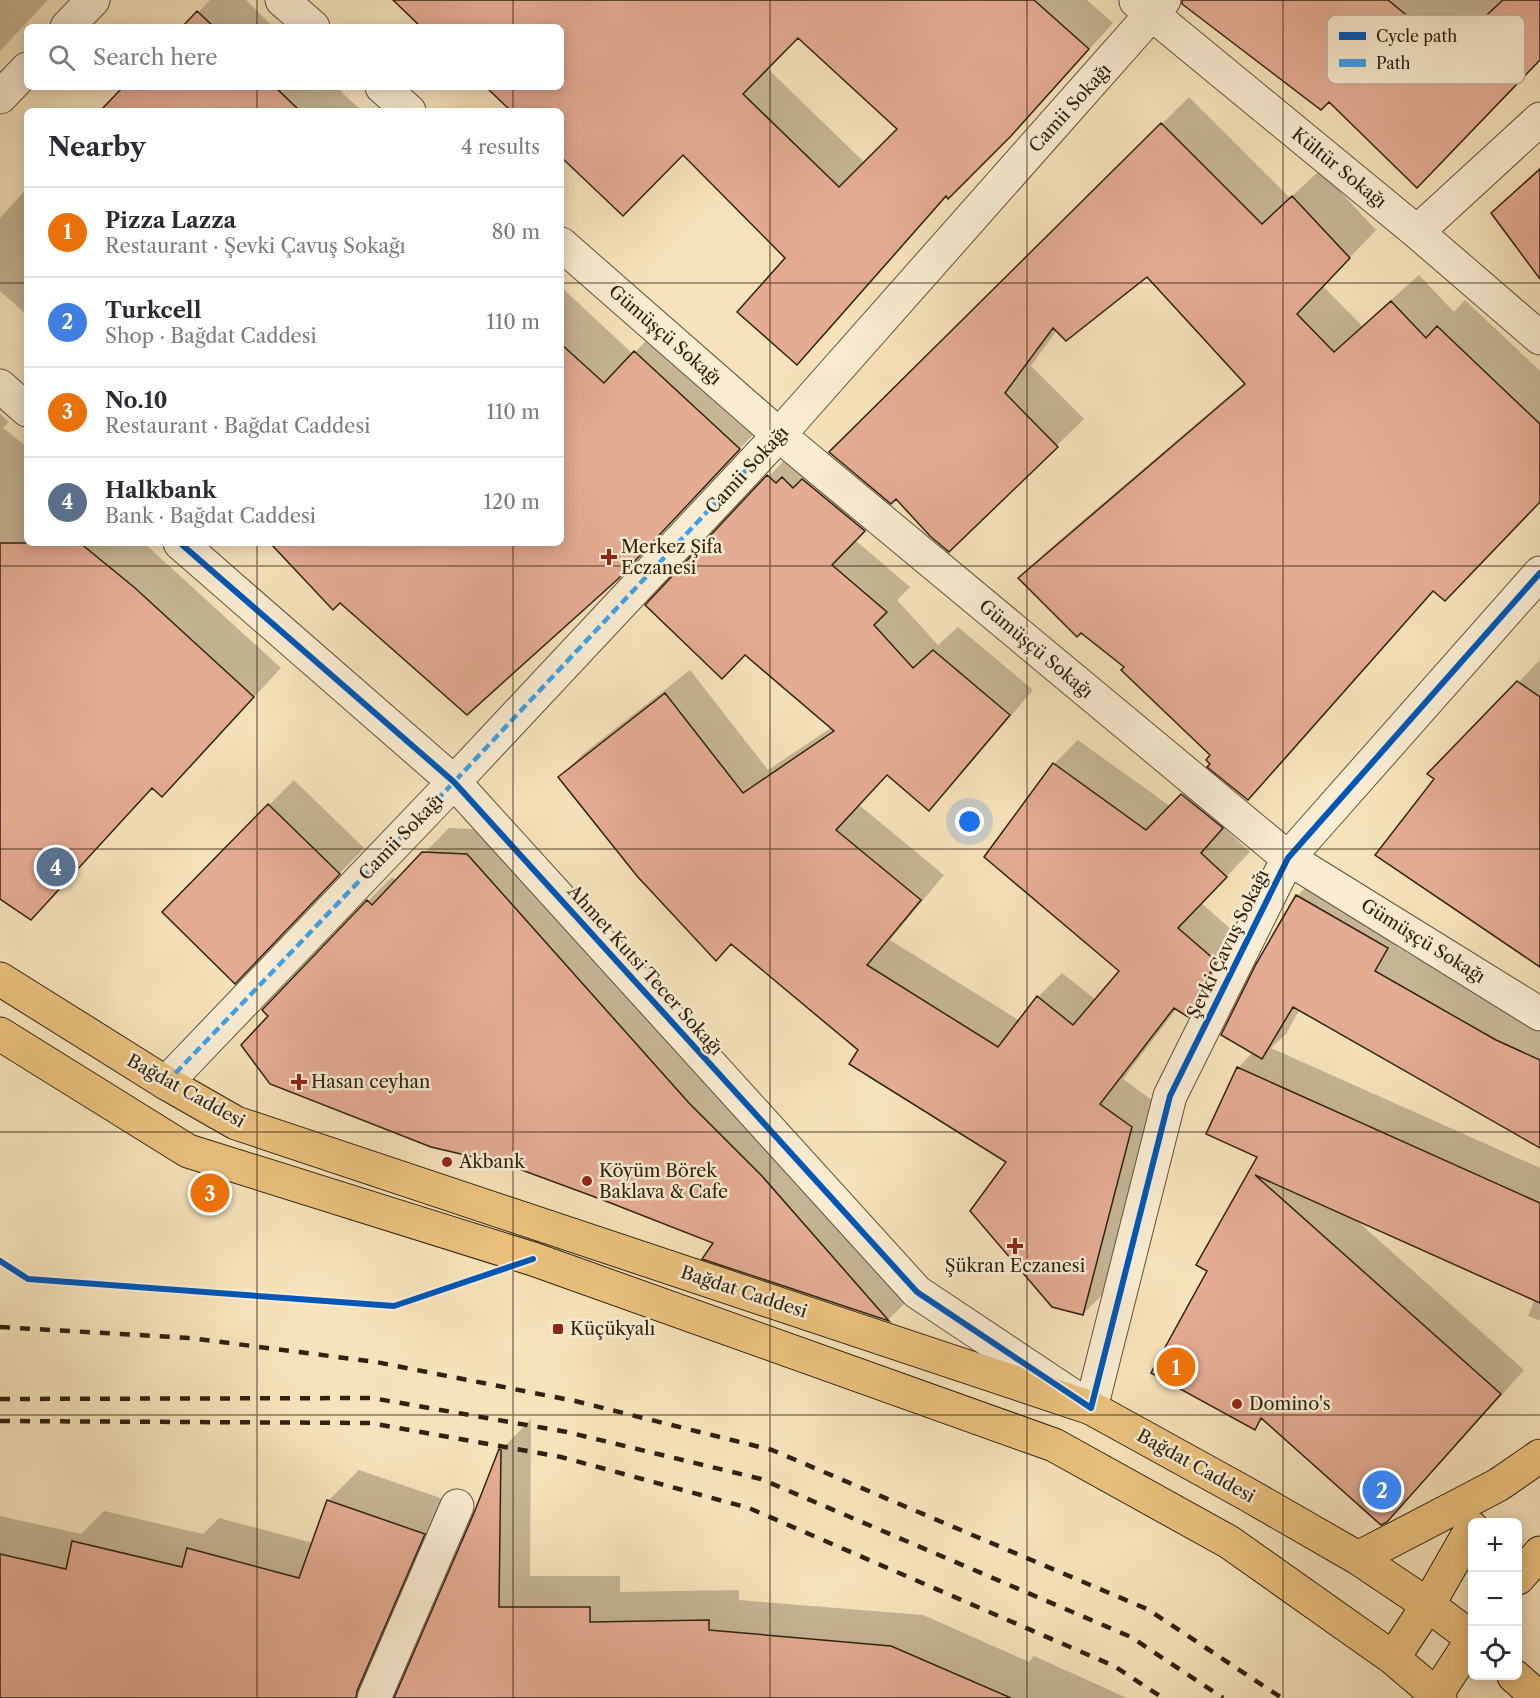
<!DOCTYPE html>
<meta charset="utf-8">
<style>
:root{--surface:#fff;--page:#f7f7f7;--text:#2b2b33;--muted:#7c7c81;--line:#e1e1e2;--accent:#7c3aed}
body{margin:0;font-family:"Libre Caslon Text",serif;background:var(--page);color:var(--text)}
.controls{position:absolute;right:18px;bottom:18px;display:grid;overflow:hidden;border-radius:9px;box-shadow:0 3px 15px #0003}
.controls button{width:54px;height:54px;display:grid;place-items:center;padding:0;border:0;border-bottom:2px solid var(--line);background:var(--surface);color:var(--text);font:30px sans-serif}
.you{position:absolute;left:970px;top:822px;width:21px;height:21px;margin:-15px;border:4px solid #fff;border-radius:50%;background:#1a73e8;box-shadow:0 0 0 9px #1a73e833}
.badge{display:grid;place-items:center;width:39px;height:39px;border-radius:50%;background:var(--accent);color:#fff;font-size:20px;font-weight:700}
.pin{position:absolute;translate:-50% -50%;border:3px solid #fff;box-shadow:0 2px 6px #0006}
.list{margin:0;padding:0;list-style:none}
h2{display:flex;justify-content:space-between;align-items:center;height:78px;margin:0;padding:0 24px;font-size:26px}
h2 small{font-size:20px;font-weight:400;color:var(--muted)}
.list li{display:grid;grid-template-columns:39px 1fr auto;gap:18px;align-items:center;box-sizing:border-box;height:90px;padding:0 24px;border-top:2px solid var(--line)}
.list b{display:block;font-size:22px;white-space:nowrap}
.list p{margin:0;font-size:20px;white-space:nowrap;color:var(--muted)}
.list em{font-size:20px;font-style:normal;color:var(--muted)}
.icon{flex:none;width:33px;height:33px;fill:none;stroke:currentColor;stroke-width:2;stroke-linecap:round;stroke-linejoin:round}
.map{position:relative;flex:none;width:1540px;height:1698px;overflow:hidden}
.search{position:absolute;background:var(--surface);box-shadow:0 3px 15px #0003;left:24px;top:24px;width:540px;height:66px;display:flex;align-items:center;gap:15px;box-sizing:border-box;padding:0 21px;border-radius:9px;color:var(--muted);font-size:22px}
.panel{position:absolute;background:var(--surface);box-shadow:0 3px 15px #0003;left:24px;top:108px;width:540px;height:438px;border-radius:9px}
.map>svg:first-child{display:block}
</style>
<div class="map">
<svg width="1540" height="1698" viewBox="0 0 1540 1698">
<rect width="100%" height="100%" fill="#f7e3bb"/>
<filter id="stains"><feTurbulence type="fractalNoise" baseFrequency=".00333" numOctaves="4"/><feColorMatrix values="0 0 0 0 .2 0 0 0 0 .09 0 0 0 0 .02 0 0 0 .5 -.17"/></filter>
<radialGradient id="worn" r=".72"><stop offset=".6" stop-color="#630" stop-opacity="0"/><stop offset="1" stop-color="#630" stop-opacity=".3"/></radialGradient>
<!-- shadow -->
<path fill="#0003" fill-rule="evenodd" d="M 0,0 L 48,0 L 0,51 Z
M 210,0 L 246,0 L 273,27 L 184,27 Z
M 396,0 L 1087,0 L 1113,23 L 1036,108 L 947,196 L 822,338 L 797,363 L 787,258 L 683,153 L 561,156 L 561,111 L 514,111 L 488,87 L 561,87 L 561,27 L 425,27 ZM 798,36 L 899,129 L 865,163 L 767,68 Z
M 1202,0 L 1540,0 L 1540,60 L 1417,186 L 1329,100 Z
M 125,87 L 336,87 L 362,111 L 102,111 Z
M 1189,97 L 1290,198 L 1320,170 L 1376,230 L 1323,286 L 1362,326 L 1419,275 L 1454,312 L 1465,300 L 1540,371 L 1540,501 L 1435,590 L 1275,771 L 1248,798 L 1212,755 L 1126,666 L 1020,578 L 1047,551 L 1245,382 L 1147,275 L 1057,330 L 1031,366 L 1084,419 L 949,550 L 896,497 L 831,452 Z
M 1540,167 L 1540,275 L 1493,213 Z
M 27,188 L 27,315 L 0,291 L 0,218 Z
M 561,287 L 633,354 L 665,322 L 768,419 L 631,564 L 272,543 L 561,543 Z
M 0,414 L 9,422 L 3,428 L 27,447 L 27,543 L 144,543 L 281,668 L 190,766 L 154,787 L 31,918 L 0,897 Z
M 792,452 L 888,506 L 855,540 L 910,587 L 897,600 L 938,645 L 958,627 L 1033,690 L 953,784 L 928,808 L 888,774 L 859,805 L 944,875 L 890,940 L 1020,1021 L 1038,997 L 1062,973 L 1096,1000 L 1121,971 L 1054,764 L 1078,740 L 1171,807 L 1207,771 L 1246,803 L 1224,828 L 1250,852 L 1201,903 L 1239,936 L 1212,991 L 1188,1015 L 1177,1008 L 1123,1079 L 1156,1103 L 1107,1290 L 1083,1314 L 1008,1162 L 860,1050 L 560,777 L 584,753 L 690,670 L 768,770 L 832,727 L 745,654 L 647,605 Z
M 1540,660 L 1540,965 L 1437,779 L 1429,774 Z
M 294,780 L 364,848 L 260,956 L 164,912 Z
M 449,828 L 492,830 L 913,1295 L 889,1319 L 704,1258 L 715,1243 L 508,1164 L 368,901 L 392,877 L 397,881 Z
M 1321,872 L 1411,923 L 1397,947 L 1520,1016 L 1540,1026 L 1540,1146 L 1300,1009 L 1286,1034 L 1271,1048 L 1540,1168 L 1540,1321 L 1528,1316 L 1535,1299 L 1355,1219 L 1524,1370 L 1411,1496 L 1387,1520 L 1264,1418 L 1254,1428 L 1209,1271 L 1259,1156 L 1238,1068 L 1253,1052 L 1297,896 Z
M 531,1419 L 530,1576 L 620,1576 L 620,1592 L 739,1590 L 739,1600 L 923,1615 L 1029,1662 L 1034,1656 L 1127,1698 L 0,1698 L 0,1516 L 81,1534 L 104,1511 L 203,1534 L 219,1518 L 313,1543 L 328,1501 L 359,1470 L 455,1503 L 390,1679 L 402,1685 L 501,1450 Z"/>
<!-- building -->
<path fill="#e5ac94" stroke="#2f2211" stroke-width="1.5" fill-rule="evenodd" d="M 393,0 L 1034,0 L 1089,49 L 1011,136 L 948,199 L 946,196 L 797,365 L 737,312 L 785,258 L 683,155 L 623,216 L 561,157 L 561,111 L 511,111 L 486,87 L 561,87 L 561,27 L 421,27 ZM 798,38 L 897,129 L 839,187 L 743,94 Z
M 1182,0 L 1388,0 L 1449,50 L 1503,0 L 1540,0 L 1540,60 L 1417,188 L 1329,102 L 1321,110 L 1182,4 Z
M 197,11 L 214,27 L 182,27 Z
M 123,87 L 275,87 L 300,111 L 100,111 Z
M 1161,123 L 1262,224 L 1292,196 L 1350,258 L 1297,314 L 1334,352 L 1391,301 L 1426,338 L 1437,326 L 1540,424 L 1540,502 L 1445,601 L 1433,591 L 1248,800 L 1207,767 L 1210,764 L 1206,760 L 1210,755 L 1121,670 L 1124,667 L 1081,633 L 1077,637 L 1018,578 L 1245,384 L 1147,277 L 1066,341 L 1053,328 L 1005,393 L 1058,447 L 949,552 L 930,536 L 896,499 L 891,504 L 829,452 Z
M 1540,169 L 1540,279 L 1491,213 Z
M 561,344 L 604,383 L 634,351 L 740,449 L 618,579 L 467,715 L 340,603 L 333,610 L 270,543 L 561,543 Z
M 767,475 L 776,483 L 782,477 L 793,488 L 802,479 L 865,531 L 832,565 L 887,612 L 874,625 L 913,668 L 933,650 L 1010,715 L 929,811 L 887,775 L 836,830 L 921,900 L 867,965 L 998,1047 L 1037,996 L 1073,1025 L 1119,971 L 984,857 L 1053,763 L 1146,830 L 1181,794 L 1223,828 L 1201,853 L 1227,877 L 1178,928 L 1216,961 L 1188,1017 L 1174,1008 L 1100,1104 L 1132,1127 L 1083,1315 L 1052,1307 L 970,1211 L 1006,1162 L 849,1064 L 858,1050 L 731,944 L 716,961 L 637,876 L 558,777 L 665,693 L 743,793 L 834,731 L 745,655 L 722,679 L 645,605 Z
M 0,543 L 80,543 L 135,588 L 254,697 L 162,797 L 152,788 L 31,920 L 0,899 Z
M 1517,681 L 1540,697 L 1540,967 L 1375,855 L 1434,779 L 1427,774 Z
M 268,804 L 340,874 L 235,984 L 162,912 Z
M 422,852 L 467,854 L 689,1103 L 762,1176 L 889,1321 L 702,1259 L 713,1243 L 603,1200 L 508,1165 L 431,1147 L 270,1084 L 241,1045 L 268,1016 L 262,1010 L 367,900 L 372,905 Z
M 1296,895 L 1388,948 L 1375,971 L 1496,1040 L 1540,1060 L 1540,1148 L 1293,1007 L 1262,1059 L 1221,1035 L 1256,964 Z
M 1237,1067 L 1540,1203 L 1540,1303 L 1255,1175 L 1501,1394 L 1387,1522 L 1381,1525 L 1261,1418 L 1255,1430 L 1151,1373 L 1207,1271 L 1196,1265 L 1257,1157 L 1206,1134 Z
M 499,1449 L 501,1450 L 499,1607 L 590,1607 L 590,1622 L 709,1620 L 709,1630 L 891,1646 L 1011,1698 L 394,1698 L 474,1513 Z
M 327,1500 L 425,1534 L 357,1691 L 356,1698 L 0,1698 L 0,1554 L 66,1569 L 72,1541 L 182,1567 L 187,1548 L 299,1578 Z"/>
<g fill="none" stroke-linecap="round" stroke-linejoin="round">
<!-- pedestrian casing -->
<g stroke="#61523c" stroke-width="35">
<path id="pedestrian" d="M 166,1083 L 454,782 L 779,435"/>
</g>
<!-- minor casing -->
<g stroke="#61523c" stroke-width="35">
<path id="minor" d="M 282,0 L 313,27
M 1136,1 L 1417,232 L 1540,338
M 67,27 L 93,0
M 382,87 L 409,111
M 0,97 L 27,69
M 1417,232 L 1540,119
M 561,244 L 779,435 L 1288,858 L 1540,1014
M 0,386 L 27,410
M 779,435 L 1164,0
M 180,543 L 454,782 L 917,1292 L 1091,1408 L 1170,1096 L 1288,858 L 1540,573
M 374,1698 L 457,1506"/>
</g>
<!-- primary casing -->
<g stroke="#2f2211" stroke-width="35">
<path id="primary" d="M 0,979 L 166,1083 L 236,1123 L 1091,1408 L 1245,1493 L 1358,1558 L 1428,1605 L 1472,1638
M 0,1034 L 188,1151 L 533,1259 L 1054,1445 L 1229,1542 L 1393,1658 L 1440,1698
M 1358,1558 L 1498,1485 L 1540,1456
M 1518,1578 L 1540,1553
M 1393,1658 L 1428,1605 L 1472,1528
M 1514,1676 L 1539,1698
M 1436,1695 L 1472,1640"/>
</g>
<!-- pedestrian -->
<use href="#pedestrian" stroke="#faedd3" stroke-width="33"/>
<!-- minor -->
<use href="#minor" stroke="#faedd3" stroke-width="33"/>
<!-- primary -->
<use href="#primary" stroke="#ecc27e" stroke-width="33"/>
<!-- rail -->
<path stroke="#2f2211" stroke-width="4.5" stroke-dasharray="10 10" stroke-linecap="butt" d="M 0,1327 L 190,1338 L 376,1362 L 575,1401 L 772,1450 L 1147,1609 L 1282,1698
M 0,1399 L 372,1398 L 567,1432 L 761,1479 L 1131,1637 L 1223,1698
M 0,1421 L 370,1423 L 561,1457 L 749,1508 L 1114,1666 L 1163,1698"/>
<!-- quiet -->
<path stroke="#3ea2ea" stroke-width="4.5" stroke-dasharray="9 4.5" stroke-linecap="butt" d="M 166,1083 L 454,782 L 779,435"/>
<!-- cycleway casing -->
<g stroke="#faedd3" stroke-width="10">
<path id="cycleway" d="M 180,543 L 454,782 L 917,1292 L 1091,1408 L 1170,1096 L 1288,858 L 1540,573
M 0,1261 L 28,1279 L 394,1306 L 533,1259"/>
</g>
<!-- cycleway -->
<use href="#cycleway" stroke="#0057b8" stroke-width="6"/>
</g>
<!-- grid -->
<path fill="none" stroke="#2f2211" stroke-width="1.5" stroke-opacity="0.55" d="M 257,0 L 257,27M 513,0 L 513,27M 770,0 L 770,1698M 1027,0 L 1027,1698M 1283,0 L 1283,1698M 257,87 L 257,111M 513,87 L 513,111M 0,283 L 27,283M 561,283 L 1540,283M 257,543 L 257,1698M 513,543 L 513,1698M 0,566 L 1540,566M 0,849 L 1540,849M 0,1132 L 1540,1132M 0,1415 L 1540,1415"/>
<!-- markers -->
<g fill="#8f2418" stroke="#faedd3" stroke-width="2">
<path d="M606 548h6v6h6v6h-6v6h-6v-6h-6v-6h6z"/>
<path d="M296 1073h6v6h6v6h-6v6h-6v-6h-6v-6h6z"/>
<circle cx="447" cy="1162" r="6"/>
<circle cx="587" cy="1181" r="6"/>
<path d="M1012 1237h6v6h6v6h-6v6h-6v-6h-6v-6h6z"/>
<rect x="552" y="1323" width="12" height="12" rx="3"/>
<circle cx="1237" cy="1404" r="6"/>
</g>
<g text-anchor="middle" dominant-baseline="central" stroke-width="5" stroke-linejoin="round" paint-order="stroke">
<!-- street labels -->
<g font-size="18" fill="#2f2211" stroke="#faedd3">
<text transform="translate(1070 108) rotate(-48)">Camii Sokağı</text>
<text transform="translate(1339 168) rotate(39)">Kültür Sokağı</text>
<text transform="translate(665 335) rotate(41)">Gümüşçü Sokağı</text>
<text transform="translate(747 470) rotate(-47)">Camii Sokağı</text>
<text transform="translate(1036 649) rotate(40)">Gümüşçü Sokağı</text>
<text transform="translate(401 837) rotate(-46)">Camii Sokağı</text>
<text transform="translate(1423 941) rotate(32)">Gümüşçü Sokağı</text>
<text transform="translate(1228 944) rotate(-64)">Şevki Çavuş Sokağı</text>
<text transform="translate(645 970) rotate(48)">Ahmet Kutsi Tecer Sokağı</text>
<text transform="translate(186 1091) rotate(29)">Bağdat Caddesi</text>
<text transform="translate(744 1292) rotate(18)">Bağdat Caddesi</text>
<text transform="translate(1196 1466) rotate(29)">Bağdat Caddesi</text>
</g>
<!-- poi labels -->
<g font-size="18" fill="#2f2211" stroke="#faedd3" text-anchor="start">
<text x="621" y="547">Merkez Şifa<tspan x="621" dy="21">Eczanesi</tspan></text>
<text x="311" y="1082">Hasan ceyhan</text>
<text x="459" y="1162">Akbank</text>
<text x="599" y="1171">Köyüm Börek<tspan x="599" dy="21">Baklava &amp; Cafe</tspan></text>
<text x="1015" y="1266" text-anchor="middle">Şükran Eczanesi</text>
<text x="570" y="1329">Küçükyalı</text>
<text x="1249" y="1404">Domino's</text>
</g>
</g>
<!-- legend -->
<rect x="1327" y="15" width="198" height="69" rx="9" fill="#faedd3" stroke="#bdb099" stroke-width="1.5"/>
<rect x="1339" y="32" width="27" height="8" fill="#0057b8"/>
<rect x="1339" y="59" width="27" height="8" fill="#3ea2ea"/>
<g font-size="16" fill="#2f2211">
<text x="1376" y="42">Cycle path</text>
<text x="1376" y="69">Path</text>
</g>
<rect width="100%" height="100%" filter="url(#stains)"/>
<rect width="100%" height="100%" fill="url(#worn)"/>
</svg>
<div class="controls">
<button>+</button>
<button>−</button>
<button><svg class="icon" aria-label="locate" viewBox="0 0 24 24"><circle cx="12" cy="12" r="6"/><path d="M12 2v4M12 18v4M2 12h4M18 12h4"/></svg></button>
</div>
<div class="you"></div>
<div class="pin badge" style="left:1176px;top:1367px;background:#e8710a">1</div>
<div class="pin badge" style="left:1382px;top:1490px;background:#3f7fe0">2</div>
<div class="pin badge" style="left:210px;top:1193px;background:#e8710a">3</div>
<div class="pin badge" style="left:56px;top:867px;background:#5c6f8a">4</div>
<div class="search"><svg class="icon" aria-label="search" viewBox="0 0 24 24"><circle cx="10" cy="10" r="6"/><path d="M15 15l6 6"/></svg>Search here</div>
<section class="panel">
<h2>Nearby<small>4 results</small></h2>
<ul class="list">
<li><span class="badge" style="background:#e8710a">1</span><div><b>Pizza Lazza</b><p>Restaurant · Şevki Çavuş Sokağı</p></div><em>80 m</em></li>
<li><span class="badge" style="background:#3f7fe0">2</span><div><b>Turkcell</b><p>Shop · Bağdat Caddesi</p></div><em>110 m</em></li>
<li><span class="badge" style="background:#e8710a">3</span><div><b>No.10</b><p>Restaurant · Bağdat Caddesi</p></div><em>110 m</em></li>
<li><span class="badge" style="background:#5c6f8a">4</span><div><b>Halkbank</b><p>Bank · Bağdat Caddesi</p></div><em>120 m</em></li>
</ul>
</section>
</div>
